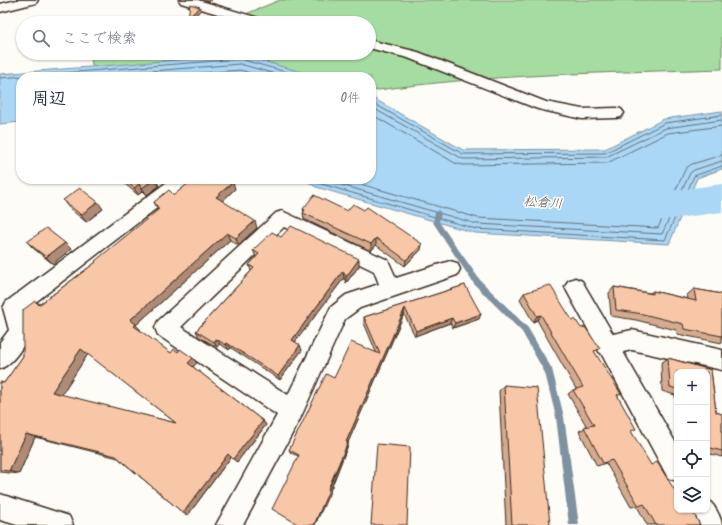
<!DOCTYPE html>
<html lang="ja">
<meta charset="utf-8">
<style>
:root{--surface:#fff;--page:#f6f6f7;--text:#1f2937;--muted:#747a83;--line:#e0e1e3}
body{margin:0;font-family:Kalam,"Klee One",sans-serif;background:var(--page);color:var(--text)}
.controls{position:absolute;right:12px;bottom:12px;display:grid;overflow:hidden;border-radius:8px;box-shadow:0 1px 3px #0004}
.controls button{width:36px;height:36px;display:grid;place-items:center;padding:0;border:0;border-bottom:1px solid var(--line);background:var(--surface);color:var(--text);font:20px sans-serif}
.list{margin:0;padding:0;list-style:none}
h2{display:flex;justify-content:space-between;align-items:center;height:52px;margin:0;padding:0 16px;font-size:17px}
h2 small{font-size:13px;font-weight:400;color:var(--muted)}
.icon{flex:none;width:22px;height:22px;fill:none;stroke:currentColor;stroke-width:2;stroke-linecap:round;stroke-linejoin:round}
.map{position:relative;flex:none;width:722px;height:525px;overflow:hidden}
.search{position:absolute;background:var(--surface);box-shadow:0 1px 3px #0004;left:16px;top:16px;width:360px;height:44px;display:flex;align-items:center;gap:10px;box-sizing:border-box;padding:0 14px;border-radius:22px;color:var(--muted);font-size:15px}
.panel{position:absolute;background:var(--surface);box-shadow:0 1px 3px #0004;left:16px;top:72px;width:360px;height:112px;border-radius:16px}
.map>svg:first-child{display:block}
</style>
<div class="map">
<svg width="722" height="525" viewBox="0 0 722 525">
<rect width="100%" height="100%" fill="#fdfcf7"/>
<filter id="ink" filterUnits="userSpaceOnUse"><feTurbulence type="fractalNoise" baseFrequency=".025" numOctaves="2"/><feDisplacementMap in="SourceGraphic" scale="8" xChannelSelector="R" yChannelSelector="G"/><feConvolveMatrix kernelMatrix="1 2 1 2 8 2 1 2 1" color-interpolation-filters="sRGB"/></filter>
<g filter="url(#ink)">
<!-- green -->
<path fill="#a4dca1" stroke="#708360" d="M 280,0 L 722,0 L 722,69 C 605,73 487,74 371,91 L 371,77 L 94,77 L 91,58 L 111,53 L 369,53 L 369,23 L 224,23 Z"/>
<!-- water -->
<path fill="#aad7f6" stroke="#7e92a0" d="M 241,55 L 319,77 L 21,77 L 21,122 L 0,124 L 0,74 Z
M 371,97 L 463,150 L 605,149 L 664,119 L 722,111 L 722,169 L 697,178 L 669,244 L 475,233 L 316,187 L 304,179 L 371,179 Z"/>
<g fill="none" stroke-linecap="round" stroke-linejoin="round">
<!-- shore -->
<path stroke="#676f74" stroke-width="1" d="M 75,77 L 240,64 L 286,77
M 151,77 L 240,70 L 264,77
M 0,78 L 240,59 L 304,77
M 371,102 L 463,154 L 605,153 L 665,123 L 722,115
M 371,107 L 463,159 L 606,157 L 666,128 L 722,120
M 371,114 L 455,163 L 463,165 L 607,163 L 668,133 L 722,126
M 311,179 L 318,183 L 476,229 L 665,240 L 694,176 L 722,166
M 321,179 L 477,224 L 662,234 L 690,173 L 694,170 L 722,161
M 343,179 L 478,218 L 658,228 L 686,168 L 692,164 L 722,155"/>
<!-- stream -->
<path fill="#7e92a0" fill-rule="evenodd" d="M 438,210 L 441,213 L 439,222 L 480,280 L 528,328 L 552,369 L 564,417 L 579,525 L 569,525 L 556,417 L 545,373 L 522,332 L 474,284 L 434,224 L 433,222 L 435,213 Z"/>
<!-- river -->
<path fill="#aad7f6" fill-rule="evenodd" d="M 722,184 L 722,212 L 633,224 L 620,220 L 615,210 L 620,200 L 633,196 Z"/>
<!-- minor casing -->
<g stroke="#3b2a1e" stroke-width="3">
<path id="minor" d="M 17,0 L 38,0 L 36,3 L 0,12 L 0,4 Z
M 179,0 L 198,0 L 265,20 L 267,23 L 248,23 L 181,3 Z
M 369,40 L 418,52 L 546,102 L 582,109 L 616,108 L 621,109 L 624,113 L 621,117 L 616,118 L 582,119 L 538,109 L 408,58 L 369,48 Z
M 171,179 L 191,179 L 189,183 L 24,311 L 30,332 C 25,345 13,364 0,369 L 0,342 L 9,330 L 3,308 L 6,302 Z
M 282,211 L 388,260 L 396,278 L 450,261 L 457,263 L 460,269 L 457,275 L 360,308 L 345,319 L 300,419 L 243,525 L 216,525 L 277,415 L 158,335 L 155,328 L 158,321 L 276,213 ZM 284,227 L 374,271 L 379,284 L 346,295 L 331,307 L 288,395 L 181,327 Z
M 575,278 L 582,281 L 613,334 L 632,330 L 722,350 L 722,370 L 632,350 L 623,352 L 677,445 L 677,481 L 668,478 L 601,353 L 599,352 L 596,344 L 568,293 L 565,287 L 568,281 Z
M 0,494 L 69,516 L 73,525 L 17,525 L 0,520 Z
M 707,500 C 714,503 721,517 722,525 L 695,525 L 688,510 L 707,510 Z"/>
</g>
<!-- minor -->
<use href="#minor" fill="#fdfcf7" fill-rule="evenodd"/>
</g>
<!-- wall -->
<path fill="#d5ab90" stroke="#3b2a1e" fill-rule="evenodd" d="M 200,0 L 211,0 L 209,2 Z
M 119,179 L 155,179 L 159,186 L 147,195 L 143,191 L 138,195 Z
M 195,185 L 235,189 L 222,201 L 257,228 L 238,245 L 230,240 L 136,325 L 141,330 L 140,331 L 171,353 L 178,352 L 197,363 L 193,367 L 263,421 L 266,425 L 237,462 L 231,457 L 188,515 L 183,513 L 118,458 L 35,437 L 19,474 L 0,472 L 0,382 L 4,383 L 23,356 L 35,301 L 40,304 L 96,262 L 158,210 L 154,202 L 174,195 ZM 88,354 L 176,423 L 61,395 Z
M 63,200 L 103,209 L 86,222 L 68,207 Z
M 303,209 L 421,250 L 405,266 L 376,245 L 371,251 L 304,219 L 303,213 L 304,212 Z
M 281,237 L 359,266 L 346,283 L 344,278 L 295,342 L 302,350 L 280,380 L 231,348 L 229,350 L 220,344 L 217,347 L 199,337 L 196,331 L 251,271 L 249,265 L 256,257 L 253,250 Z
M 27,242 L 65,243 L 71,249 L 53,264 L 34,249 Z
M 465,285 L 479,319 L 453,328 L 450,323 L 415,336 L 404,314 L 348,442 L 348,445 L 330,491 L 330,492 L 298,456 L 291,453 L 289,450 L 334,378 L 376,352 L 364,323 L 364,317 Z
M 614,287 L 650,293 L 653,291 L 688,299 L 687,295 L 694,289 L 722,294 L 722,343 L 677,334 L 676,330 L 636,320 L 611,316 L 609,293 Z
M 524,293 L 572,320 L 595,353 L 618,396 L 631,432 L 677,510 L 692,510 L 700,525 L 647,525 L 637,506 L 631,507 L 606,463 L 597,466 L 579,431 L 587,427 L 568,394 L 573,390 L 576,389 L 537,320 L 533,322 L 520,299 Z
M 668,358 L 711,370 L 716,412 L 722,414 L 722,457 L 707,453 L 707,372 L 677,372 L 677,412 L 675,395 L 662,391 L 661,363 Z
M 504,385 L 550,525 L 506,525 L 499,391 Z"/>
<!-- shaded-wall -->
<path fill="#ae8b76" stroke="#3b2a1e" d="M 200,7 L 201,10 L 189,22 L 188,18 Z
M 155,179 L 159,186 L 147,195 L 142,188 Z
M 233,182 L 235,189 L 219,204 L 216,197 Z
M 139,184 L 143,191 L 138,195 L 134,188 Z
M 98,202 L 103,209 L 86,222 L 81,215 Z
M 255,221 L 257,228 L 238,245 L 236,238 Z
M 227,233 L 230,240 L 136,325 L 141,330 L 139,332 L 134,326 L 130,320 Z
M 376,238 L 376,245 L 371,251 L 371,244 Z
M 65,243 L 71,249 L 53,264 L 46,257 Z
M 422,244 L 421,250 L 405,266 L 406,260 Z
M 359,259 L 359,266 L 346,283 L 346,277 Z
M 343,271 L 344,278 L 293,345 L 292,340 Z
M 405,308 L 404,314 L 347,445 L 346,442 Z
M 481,314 L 479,319 L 453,328 L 455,323 Z
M 541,315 L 537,320 L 533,322 L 537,316 Z
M 452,318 L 450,323 L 415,336 L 416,331 Z
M 216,339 L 220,344 L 217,347 L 214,342 Z
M 227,343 L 231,348 L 229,350 L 226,345 Z
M 300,345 L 302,350 L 280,380 L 278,376 Z
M 81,349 L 88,354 L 60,397 L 52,392 Z
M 193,358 L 197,363 L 192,368 L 188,363 Z
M 263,421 L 266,425 L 237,462 L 233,459 Z
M 26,434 L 35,437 L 19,474 L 9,471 Z
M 348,442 L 348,445 L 330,491 L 330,492 L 315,525 L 314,525 Z
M 228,454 L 231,457 L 188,515 L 183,513 Z"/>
<!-- building -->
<path fill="#f8c7a8" stroke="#3b2a1e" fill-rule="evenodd" d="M 190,4 L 200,7 L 188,18 Z
M 123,179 L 155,179 L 142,188 L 139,184 L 134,188 Z
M 203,179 L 227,179 L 233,182 L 216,197 L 255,221 L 236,238 L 227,233 L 130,320 L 136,324 L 134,326 L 171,353 L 174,349 L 178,352 L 180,349 L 193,358 L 188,363 L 263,421 L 233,459 L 228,454 L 183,513 L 116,456 L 26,434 L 9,471 L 0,470 L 0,382 L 4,383 L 23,356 L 23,310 L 35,301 L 39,305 L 96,262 L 95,261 L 159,209 L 154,202 L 169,190 L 174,195 L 190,182 L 195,185 ZM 81,349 L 176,423 L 52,392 Z
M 80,188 L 98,202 L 81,215 L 63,200 Z
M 314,195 L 347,211 L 353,204 L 364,210 L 367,207 L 422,244 L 406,260 L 376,238 L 371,244 L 303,213 L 305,210 L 303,209 Z
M 291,226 L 359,259 L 346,277 L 343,271 L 292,340 L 300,345 L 278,376 L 227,343 L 226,345 L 216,339 L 214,342 L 196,331 L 254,268 L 249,265 L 259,254 L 253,250 L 272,232 L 281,237 Z
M 46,228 L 65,243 L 46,257 L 27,242 Z
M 465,285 L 481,314 L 455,323 L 452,318 L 416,331 L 405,308 L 346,442 L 348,442 L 328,489 L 329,490 L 314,525 L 299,525 L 272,509 L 299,455 L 289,450 L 326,374 L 334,378 L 351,342 L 380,354 L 364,317 Z
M 550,285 L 572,320 L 575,319 L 581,328 L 585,327 L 600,349 L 594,351 L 621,394 L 617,395 L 636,429 L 631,431 L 651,465 L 657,462 L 677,494 L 677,510 L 687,510 L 687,511 L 692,510 L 700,525 L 656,525 L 644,504 L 639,506 L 612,460 L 603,463 L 584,427 L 594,425 L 573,390 L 583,387 L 541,315 L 537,316 L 524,293 Z
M 614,287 L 653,294 L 653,291 L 696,301 L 694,289 L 722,294 L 722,336 L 684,329 L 683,324 L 643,314 L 616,310 Z
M 668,358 L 711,370 L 716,412 L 722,414 L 722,451 L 707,447 L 707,372 L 677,372 L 677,389 L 670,387 Z
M 504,385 L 537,388 L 550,525 L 512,525 Z
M 377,444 L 410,447 L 407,525 L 371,525 Z"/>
</g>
<g text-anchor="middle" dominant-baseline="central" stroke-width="3" stroke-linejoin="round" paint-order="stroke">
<!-- water labels -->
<g font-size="13" font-style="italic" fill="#575554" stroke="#fdfcf7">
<text transform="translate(543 203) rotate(4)">松倉川</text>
</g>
</g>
</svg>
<div class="controls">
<button>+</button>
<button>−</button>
<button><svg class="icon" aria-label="locate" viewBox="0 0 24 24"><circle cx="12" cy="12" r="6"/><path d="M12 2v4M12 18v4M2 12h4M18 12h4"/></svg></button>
<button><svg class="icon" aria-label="layers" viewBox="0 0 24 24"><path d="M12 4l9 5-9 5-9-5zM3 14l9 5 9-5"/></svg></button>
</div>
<div class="search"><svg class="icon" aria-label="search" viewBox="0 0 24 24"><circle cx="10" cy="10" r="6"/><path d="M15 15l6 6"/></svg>ここで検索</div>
<section class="panel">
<h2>周辺<small>0件</small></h2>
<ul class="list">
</ul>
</section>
</div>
